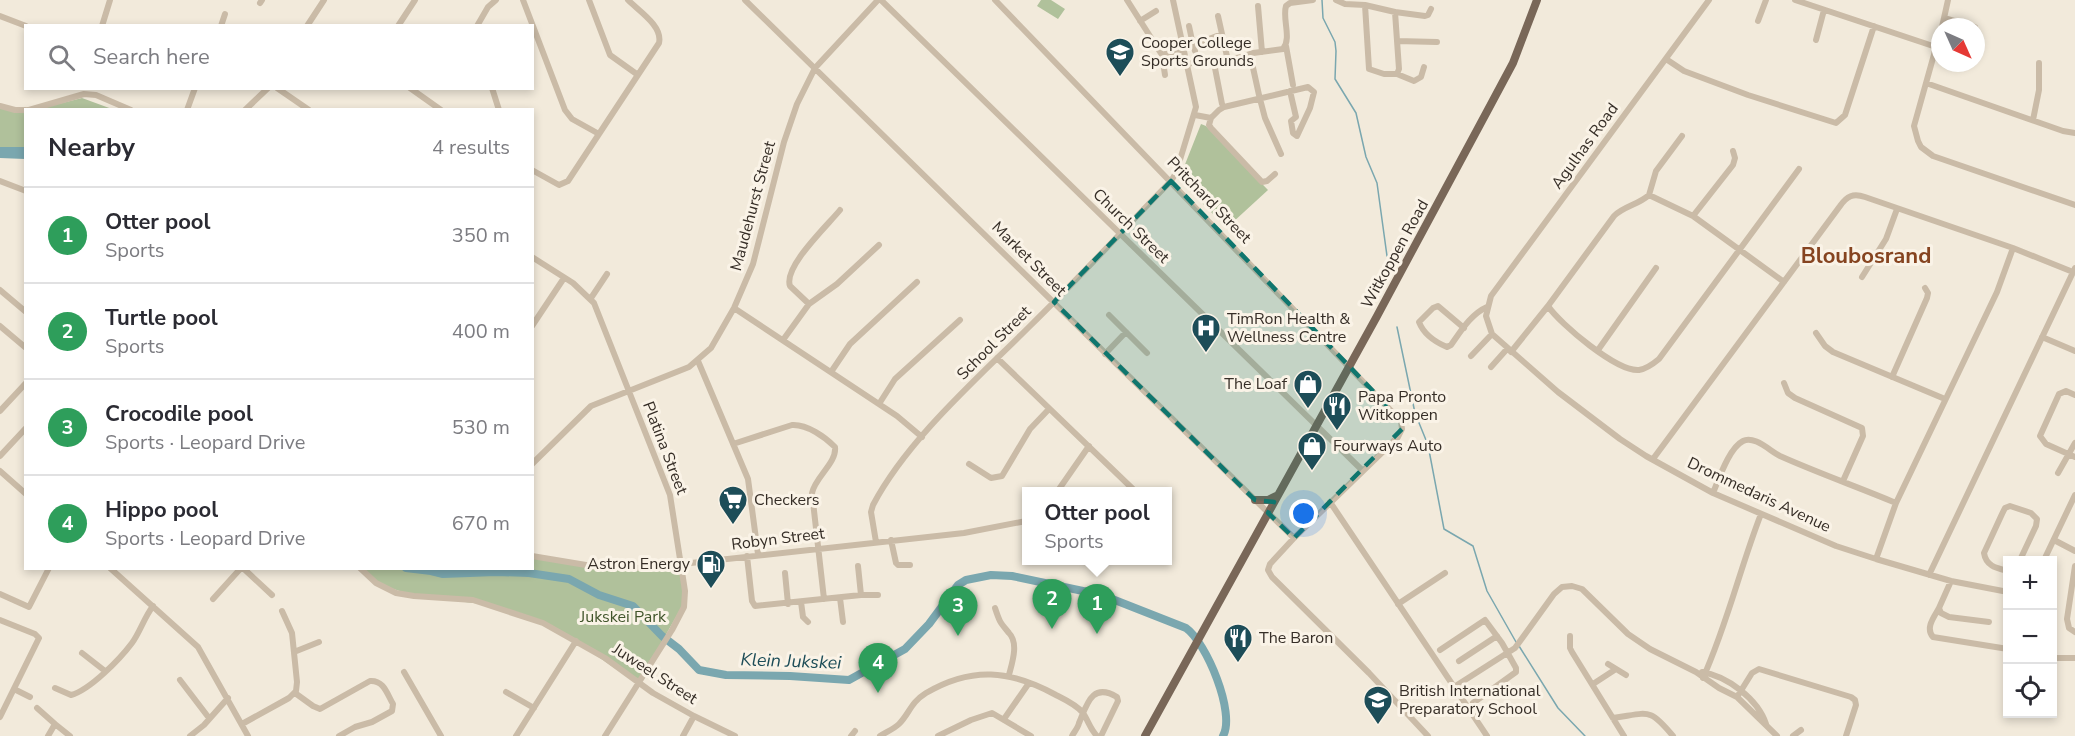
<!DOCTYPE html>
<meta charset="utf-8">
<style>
:root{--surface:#fff;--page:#f7f7f7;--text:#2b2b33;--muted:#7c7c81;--line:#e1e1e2;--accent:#ea580c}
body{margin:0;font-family:"Nunito Sans",sans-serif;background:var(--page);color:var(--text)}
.controls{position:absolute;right:18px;bottom:18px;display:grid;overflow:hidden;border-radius:0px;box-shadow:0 3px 9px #0003}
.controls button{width:54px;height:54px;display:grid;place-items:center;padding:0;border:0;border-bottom:2px solid var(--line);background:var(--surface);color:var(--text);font:30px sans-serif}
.compass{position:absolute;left:1931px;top:18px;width:54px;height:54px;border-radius:50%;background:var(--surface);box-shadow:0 3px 9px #0003;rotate:135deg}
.you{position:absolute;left:1304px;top:514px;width:21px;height:21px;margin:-15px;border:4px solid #fff;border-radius:50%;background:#1a73e8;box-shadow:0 0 0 9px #1a73e833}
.badge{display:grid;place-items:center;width:39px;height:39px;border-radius:50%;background:var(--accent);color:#fff;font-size:20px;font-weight:700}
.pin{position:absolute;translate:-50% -50px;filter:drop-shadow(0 2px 3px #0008)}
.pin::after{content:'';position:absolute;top:32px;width:21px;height:18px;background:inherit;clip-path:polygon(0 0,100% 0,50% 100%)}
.popup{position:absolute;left:1022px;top:487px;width:150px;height:78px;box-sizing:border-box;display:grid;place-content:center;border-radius:0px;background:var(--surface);filter:drop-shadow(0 2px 4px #0005);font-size:20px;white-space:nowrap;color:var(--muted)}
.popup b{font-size:22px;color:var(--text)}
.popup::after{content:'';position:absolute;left:50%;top:100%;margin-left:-12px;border:12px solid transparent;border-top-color:var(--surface)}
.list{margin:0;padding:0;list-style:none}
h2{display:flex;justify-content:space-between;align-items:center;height:78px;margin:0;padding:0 24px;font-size:26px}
h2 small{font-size:20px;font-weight:400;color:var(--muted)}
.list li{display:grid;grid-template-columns:39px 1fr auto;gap:18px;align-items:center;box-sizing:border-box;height:96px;padding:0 24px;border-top:2px solid var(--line)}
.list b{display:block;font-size:22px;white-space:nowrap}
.list p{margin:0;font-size:20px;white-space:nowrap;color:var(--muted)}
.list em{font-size:20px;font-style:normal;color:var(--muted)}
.icon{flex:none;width:33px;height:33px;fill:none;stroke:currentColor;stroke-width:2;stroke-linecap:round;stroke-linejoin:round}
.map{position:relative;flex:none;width:2075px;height:736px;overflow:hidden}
.search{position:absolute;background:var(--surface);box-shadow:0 3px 9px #0003;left:24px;top:24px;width:510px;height:66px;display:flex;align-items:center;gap:15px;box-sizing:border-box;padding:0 21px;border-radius:0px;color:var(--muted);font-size:22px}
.panel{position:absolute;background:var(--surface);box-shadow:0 3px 9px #0003;left:24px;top:108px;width:510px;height:462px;border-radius:0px}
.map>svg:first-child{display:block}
</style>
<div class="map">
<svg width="2075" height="736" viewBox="0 0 2075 736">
<rect width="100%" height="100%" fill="#f2eadb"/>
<!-- green -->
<path fill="#b0c19b" d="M 1041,0 L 1051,0 L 1065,9 L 1058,19 L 1037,6 Z
M 82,98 L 112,109 L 34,110 Z
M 0,108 L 18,113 L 25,112 L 25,153 L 0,152 Z
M 1201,124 L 1206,126 L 1268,190 L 1232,223 L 1223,224 L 1182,183 L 1180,177 Z
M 533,558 L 598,569 L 681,566 L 685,601 L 638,684 L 575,641 L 535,621 L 490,605 L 415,596 L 378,584 L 360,569 L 532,568 Z"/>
<!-- water -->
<path fill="#7aa7af" d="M 0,147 L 25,147 L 25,159 L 0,158 Z"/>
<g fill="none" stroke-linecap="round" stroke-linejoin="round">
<!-- stream -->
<path stroke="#7aa7af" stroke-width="1.5" d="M 1322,0 L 1323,18 L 1335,42 L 1336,51 L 1335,79 L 1356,113 L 1366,157 L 1377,183 L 1387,256
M 1397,327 L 1415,413 L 1428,445 L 1444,529 L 1473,546 L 1487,591 L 1516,642
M 1519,646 L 1558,708 L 1585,736"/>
<!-- river -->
<path stroke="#7aa7af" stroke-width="8" d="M 406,568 L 431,571 L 443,574 L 496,572 L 529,573 L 569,579 L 599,595 L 633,606 L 662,636 L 679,649 L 699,670 L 726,675 L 790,676 L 849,680 L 905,649 L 929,624 L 958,585 L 966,580 L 991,575 L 1012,576 L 1102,595 L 1186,628 C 1206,642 1236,713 1223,736"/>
<!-- minor -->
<path stroke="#cabba7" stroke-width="6" d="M 523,0 L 565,110 L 572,119 L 599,134
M 589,0 L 610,55 L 638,75
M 745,0 L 1294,538
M 881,0 L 1362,470
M 995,0 L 1401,421 L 1402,429 L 1398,437 L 1294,538 L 1270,564 L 1268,570 L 1272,577 L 1369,673 L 1428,736
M 1127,0 L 1162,55 L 1184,49
M 1336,0 L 1345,4 L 1365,5 L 1369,69 L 1384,74 L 1397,74 L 1414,81 L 1421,77 L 1424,67
M 1709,0 L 1491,296 L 1486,316 L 1492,334 L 1558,392 L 1620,439 L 1646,456 L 1713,493 L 1836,546 L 1876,559 L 1951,581 L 2008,592
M 1795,0 L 1936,47
M 260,3 L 262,0
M 1365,5 L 1395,12 L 1399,69 L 1397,74
M 1258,6 L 1262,52
M 1395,12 L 1425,16 L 1428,15 L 1431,9
M 0,16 L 26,26
M 1218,16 L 1228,61
M 1945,18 L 1975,27
M 1140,21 L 1156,11
M 1758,21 L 1766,0
M 102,26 L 110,0
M 221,26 L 225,14
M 307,26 L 324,0
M 398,26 L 415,0
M 477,26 L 488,7 L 496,0
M 1189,26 L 1193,45
M 1942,27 L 1948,0
M 1940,33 L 1914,126 L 1918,141 L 1921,147 L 1933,156 L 2075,205
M 1816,40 L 1824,10
M 1397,41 L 1437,42
M 1286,46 L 1293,85
M 1195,51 L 1193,45 L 1222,34
M 1250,54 L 1259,95
M 1162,55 L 1165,75
M 1666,59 L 1684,71 L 1748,95 L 1836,123 L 1845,115 L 1874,26
M 1214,63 L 1222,104
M 1187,64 L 1201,61 L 1221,63 L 1253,53 L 1283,49 C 1292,38 1282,19 1286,6 L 1290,3 L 1313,0
M 1926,83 L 2063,131 L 2075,133
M 277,88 L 309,110
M 410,88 L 441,110
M 492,88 L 499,110
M 1260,99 L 1265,118 L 1281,154
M 0,106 L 15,110 L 26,110
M 29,110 L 84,94 L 96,95 L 131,110
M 187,110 L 195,88
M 245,110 L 268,88
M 1195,115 L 1211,118 L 1209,125 L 1211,128 L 1262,182 L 1267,181 L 1275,174
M 1211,118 L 1219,110 L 1224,107 L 1308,87 L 1314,92 L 1310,108 L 1297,136 L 1293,133 L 1291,121 L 1296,117 L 1290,91
M 2033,120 L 2039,90 L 2039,63
M 532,170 L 559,185 L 568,181 L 659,43 C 663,26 639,11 628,0
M 0,181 L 26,191
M 1649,195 L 1656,171 L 1682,136
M 1693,216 L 1733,165 L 1735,158 L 1733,151
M 532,257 L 573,283 L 594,303 L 670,495 L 685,591 L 684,607 L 672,630 L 605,736
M 1862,277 L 1886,239 L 1897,209
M 0,290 L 26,312
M 591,298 L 607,274
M 809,304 L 790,286 C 783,267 828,225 840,210
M 1548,306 C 1560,324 1617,372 1639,370 C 1646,369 1653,364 1659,359 L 1799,169
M 734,308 L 897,416 L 922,437
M 1109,315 L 1147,353
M 0,326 L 26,348
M 532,326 L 564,278
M 1464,328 L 1438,306 L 1433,308 L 1419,322 C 1424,335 1435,342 1447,347 L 1451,345 C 1461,331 1471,314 1487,307
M 1816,333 L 1825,346 L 1833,352 L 1945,399
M 2042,337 L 2075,351
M 783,340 L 809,304 L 837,284 L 879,245
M 1598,350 L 1656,268
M 1511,352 L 1548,306 L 1614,216 C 1624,206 1638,205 1649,195 L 1693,216 L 1784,282
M 1105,354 L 1126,332
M 1471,356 L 1492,334
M 997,358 L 1136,492
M 698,361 L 748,479 L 758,554
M 1491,367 L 1507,349
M 831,372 L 850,344 L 917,282
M 1892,377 L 1927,298 L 1928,293 L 1925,288
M 1784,383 L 1788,393 L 1795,398 L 1862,428 L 1863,436 L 1843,481
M 2075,395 L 2066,391 L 2059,394 L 2040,436 L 2046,444 L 2075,457
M 879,404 L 895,379 L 960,320
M 0,411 L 26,383
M 733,444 L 792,425 C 807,424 825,437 835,447 C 837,463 815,477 812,493 L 824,599
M 0,456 L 26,428
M 1653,459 L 1840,206 C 1847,196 1853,193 1865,197 L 2013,248 L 2073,272
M 532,464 L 591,406 L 689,367 L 711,348 L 734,308 L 753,264 L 784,142 L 797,104 L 815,68 L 878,0
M 969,464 L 991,478 L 1002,476 L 1030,429 L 1049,409
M 0,471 L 26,494
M 2058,473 L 2075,443
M 1057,492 L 1089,446
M 1713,493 C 1719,479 1729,448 1743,441 C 1754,435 1770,451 1780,456 C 1818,473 1858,487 1896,503
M 1330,502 L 1487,736
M 1168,526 L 1168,529
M 891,540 L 896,563 L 898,565 L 910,565
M 2054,540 L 2075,551
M 876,542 L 871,512 L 873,505 C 908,439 977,379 1030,326 C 1078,279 1124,229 1171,181 L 1176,173 L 1196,107 L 1173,0
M 532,556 L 598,567 L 645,568 L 964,533 L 1026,521
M 747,556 L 752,601 L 755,606 L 861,595 L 878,595
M 1876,559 L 1896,503 L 1997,292 L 2013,248
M 2044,560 L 2075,495
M 858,566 L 861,595
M 2075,566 L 2067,619 L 2069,628 L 2075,632
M 110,568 L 198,647 L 248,736
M 243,568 L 272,595
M 360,568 L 376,583 L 396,593 L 414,596 L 473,600 L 543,623 L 605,658 L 653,693 L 694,716 L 735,736
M 2008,571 C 1996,568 1986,566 1984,553 L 2002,514 L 2005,508 L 2010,506 L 2031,513 L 2037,519 L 2036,526 L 2020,560
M 785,573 L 788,604
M 1929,575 L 2075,268
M 1951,581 L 1939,608 L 1941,613 L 1949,617 L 1989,622
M 0,594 L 29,607 L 49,568
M 840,598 L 843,622
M 213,599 L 241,568
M 801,602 L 803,617 L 808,622
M 1398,604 L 1445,573
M 995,608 C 1000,623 1000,622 1009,633 C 1019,643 1012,663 1009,675
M 1939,608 C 1934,617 1925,628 1933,637 L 2008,649
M 0,620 L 35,634 L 39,638 L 0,717
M 1570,636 L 1570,648 L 1572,652 L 1624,736
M 1440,650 L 1485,620 L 1502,643 L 1516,668 L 1516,672 L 1473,703
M 294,652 L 319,642
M 82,653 L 105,671
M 2052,658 L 2075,658
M 1459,661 L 1497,636
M 1608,664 L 1626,675
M 404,672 L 441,736
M 1702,672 C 1727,676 1758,699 1766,724
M 1703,678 C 1727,625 1740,568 1761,514
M 180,680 L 209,718
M 1593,684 L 1616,669
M 1454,687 L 1515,648 L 1554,594 L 1562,587 L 1572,586 L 1582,589 L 1628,634 L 1650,649 L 1696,672 L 1719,688 L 1737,697 L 1777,736
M 55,688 L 71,695 C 90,690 120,659 132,643 C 140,632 144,618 153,606
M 14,689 L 30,697
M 506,692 L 534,708
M 295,693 L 313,706 L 320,709 L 370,681 C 384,680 387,694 393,704 L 392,711 L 372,722 L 355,727 L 339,736
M 1737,697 L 1752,673 L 1759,669 L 1851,697 L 1855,700 L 1856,705 L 1846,736
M 37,708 L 55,724 L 48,736
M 1613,718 C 1649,713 1649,707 1673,736
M 1004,719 L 1029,683
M 55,724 L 70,736
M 242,724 L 289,698 L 296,691 L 297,682 L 292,633 L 282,611
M 190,736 L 204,725 L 228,698
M 516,736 L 576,641
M 683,736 L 694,716
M 851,736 L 855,731
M 880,736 C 886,732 894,729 899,724 C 910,713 910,703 926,693 C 972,666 1010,670 1056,695 C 1064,699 1077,705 1083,713 C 1088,720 1090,729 1097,736
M 938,736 L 971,720 L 992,713 L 1031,736
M 1072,736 C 1074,732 1078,728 1079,723 C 1087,704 1092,682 1117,697 L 1118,701 L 1101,736
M 1793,736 L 1801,730"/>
<!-- major -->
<path stroke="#796758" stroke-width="8" d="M 1255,500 L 1268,500 L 1276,496
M 1145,736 L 1376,318 L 1490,106 L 1513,63 L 1537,0"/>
</g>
<!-- marked area -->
<path fill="#0f766e" fill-opacity="0.2" stroke="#0f766e" stroke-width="4.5" stroke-dasharray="12 8" stroke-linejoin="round" d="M 1171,181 L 1396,415 L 1402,429 L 1294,538 L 1268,513 L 1274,502 L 1255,500 L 1054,302 Z"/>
<!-- icons -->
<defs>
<g id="school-pin" transform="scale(1.5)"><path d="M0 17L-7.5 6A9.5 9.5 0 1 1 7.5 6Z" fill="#1d4d58" stroke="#faf3e7"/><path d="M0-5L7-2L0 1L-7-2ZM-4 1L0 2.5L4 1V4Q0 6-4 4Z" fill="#fff"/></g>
<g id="hospital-pin" transform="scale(1.5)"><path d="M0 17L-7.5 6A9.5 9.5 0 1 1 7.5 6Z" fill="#1d4d58" stroke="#faf3e7"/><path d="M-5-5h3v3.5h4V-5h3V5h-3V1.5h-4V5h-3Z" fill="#fff"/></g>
<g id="shop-pin" transform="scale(1.5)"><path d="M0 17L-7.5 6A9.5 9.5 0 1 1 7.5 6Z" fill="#1d4d58" stroke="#faf3e7"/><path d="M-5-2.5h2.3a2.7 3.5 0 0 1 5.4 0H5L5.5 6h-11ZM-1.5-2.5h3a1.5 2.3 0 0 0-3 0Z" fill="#fff"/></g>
<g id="restaurant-pin" transform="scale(1.5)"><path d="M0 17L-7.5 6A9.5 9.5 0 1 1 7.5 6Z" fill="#1d4d58" stroke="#faf3e7"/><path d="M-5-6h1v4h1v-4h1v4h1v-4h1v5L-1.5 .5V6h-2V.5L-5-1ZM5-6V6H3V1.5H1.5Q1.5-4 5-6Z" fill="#fff"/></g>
<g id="supermarket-pin" transform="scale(1.5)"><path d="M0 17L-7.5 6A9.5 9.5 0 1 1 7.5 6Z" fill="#1d4d58" stroke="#faf3e7"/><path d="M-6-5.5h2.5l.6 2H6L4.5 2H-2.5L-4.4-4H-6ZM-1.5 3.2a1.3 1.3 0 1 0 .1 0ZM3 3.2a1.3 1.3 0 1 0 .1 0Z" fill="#fff"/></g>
<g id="fuel-pin" transform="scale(1.5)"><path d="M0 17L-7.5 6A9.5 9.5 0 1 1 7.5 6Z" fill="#1d4d58" stroke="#faf3e7"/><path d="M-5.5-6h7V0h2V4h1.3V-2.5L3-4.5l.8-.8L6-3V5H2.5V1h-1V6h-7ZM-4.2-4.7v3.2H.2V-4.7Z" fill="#fff"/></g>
</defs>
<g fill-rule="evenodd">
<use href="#school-pin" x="1120" y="52"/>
<use href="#hospital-pin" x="1206" y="328"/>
<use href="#shop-pin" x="1308" y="384"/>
<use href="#restaurant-pin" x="1337" y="406"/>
<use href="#shop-pin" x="1312" y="446"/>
<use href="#supermarket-pin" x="733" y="500"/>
<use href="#fuel-pin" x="711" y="564"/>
<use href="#restaurant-pin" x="1238" y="638"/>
<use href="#school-pin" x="1378" y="700"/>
</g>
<g text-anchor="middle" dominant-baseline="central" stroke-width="6" stroke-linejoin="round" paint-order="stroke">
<!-- poi labels -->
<g font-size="16" fill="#362e27" stroke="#faf3e7" text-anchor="start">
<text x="1141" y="43">Cooper College<tspan x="1141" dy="18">Sports Grounds</tspan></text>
<text x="1227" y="319">TimRon Health &amp;<tspan x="1227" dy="18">Wellness Centre</tspan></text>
<text x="1287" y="384" text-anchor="end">The Loaf</text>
<text x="1358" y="397">Papa Pronto<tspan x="1358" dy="18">Witkoppen</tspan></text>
<text x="1333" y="446">Fourways Auto</text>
<text x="754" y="500">Checkers</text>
<text x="690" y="564" text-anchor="end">Astron Energy</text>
<text x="1259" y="638">The Baron</text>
<text x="1399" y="691">British International<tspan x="1399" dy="18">Preparatory School</tspan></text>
</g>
<!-- street labels -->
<g font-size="16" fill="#362e27" stroke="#faf3e7">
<text transform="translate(1585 146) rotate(-54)">Agulhas Road</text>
<text transform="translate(1209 200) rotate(46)">Pritchard Street</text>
<text transform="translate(753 206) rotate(-75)">Maudehurst Street</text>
<text transform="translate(1131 226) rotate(44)">Church Street</text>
<text transform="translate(1395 254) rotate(-61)">Witkoppen Road</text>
<text transform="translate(1029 259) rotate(45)">Market Street</text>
<text transform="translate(994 343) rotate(-45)">School Street</text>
<text transform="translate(665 448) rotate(69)">Platina Street</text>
<text transform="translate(1759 495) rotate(25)">Drommedaris Avenue</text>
<text transform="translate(778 539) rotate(-7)">Robyn Street</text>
<text transform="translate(655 674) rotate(33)">Juweel Street</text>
</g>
<!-- park labels -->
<g font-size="16" fill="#41552b" stroke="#faf3e7">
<text x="623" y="617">Jukskei Park</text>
</g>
<!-- water labels -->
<g font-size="18" font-style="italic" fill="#1d4d58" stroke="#faf3e7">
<text transform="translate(791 661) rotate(2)">Klein Jukskei</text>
</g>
<!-- district labels -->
<g font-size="22" font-weight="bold" fill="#864420" stroke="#faf3e7">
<text x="1866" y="256">Bloubosrand</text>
</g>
</g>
</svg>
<div class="controls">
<button>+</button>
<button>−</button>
<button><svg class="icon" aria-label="locate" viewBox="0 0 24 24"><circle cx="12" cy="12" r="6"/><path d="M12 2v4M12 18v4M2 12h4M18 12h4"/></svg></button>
</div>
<svg class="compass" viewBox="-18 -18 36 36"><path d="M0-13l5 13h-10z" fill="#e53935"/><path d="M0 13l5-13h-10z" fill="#7c7c81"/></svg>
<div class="you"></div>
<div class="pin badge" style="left:1097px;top:634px;background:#2e9e5b">1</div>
<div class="popup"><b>Otter pool</b>Sports</div>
<div class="pin badge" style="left:1052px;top:629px;background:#2e9e5b">2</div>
<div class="pin badge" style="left:958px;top:636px;background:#2e9e5b">3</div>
<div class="pin badge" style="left:878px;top:693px;background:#2e9e5b">4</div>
<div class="search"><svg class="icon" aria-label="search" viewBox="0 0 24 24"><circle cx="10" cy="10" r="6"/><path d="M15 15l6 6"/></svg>Search here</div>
<section class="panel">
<h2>Nearby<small>4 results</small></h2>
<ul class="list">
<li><span class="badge" style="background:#2e9e5b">1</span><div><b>Otter pool</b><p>Sports</p></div><em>350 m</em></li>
<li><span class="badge" style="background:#2e9e5b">2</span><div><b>Turtle pool</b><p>Sports</p></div><em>400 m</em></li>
<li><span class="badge" style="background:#2e9e5b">3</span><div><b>Crocodile pool</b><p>Sports · Leopard Drive</p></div><em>530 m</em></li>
<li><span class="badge" style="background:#2e9e5b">4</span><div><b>Hippo pool</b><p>Sports · Leopard Drive</p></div><em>670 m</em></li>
</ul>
</section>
</div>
